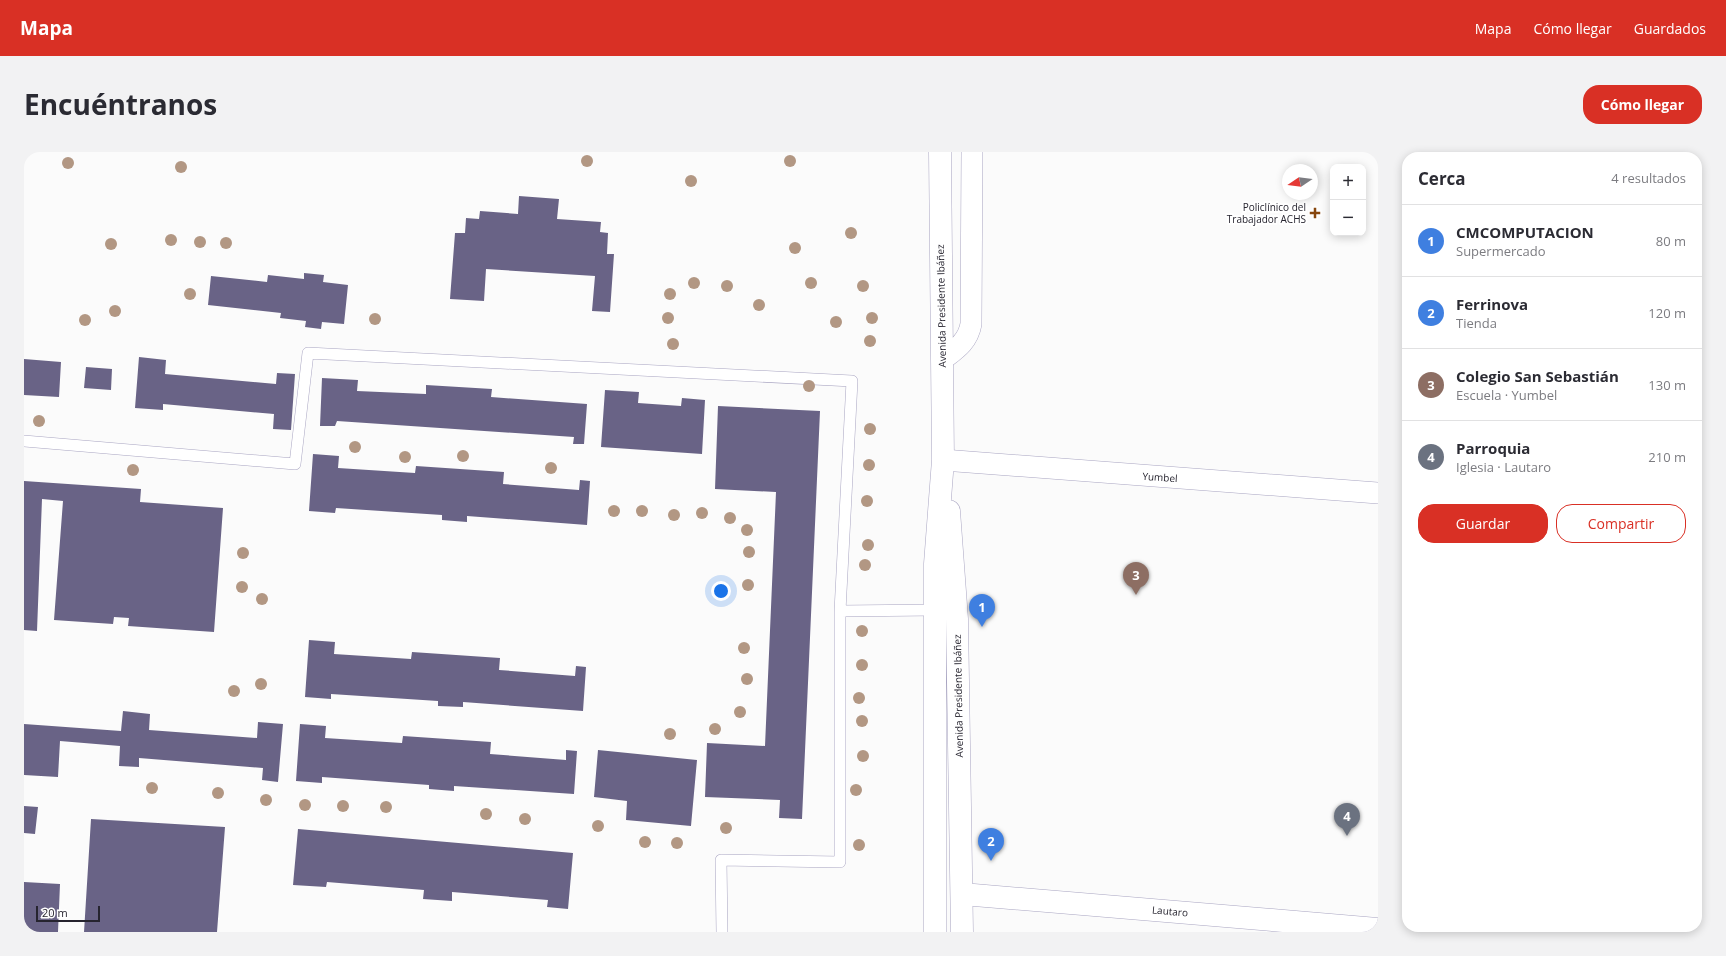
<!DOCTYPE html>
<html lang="es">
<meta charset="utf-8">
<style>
:root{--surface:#fff;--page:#f2f2f3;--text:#2b2b33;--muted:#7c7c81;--line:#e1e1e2;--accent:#d93025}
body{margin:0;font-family:"Open Sans",sans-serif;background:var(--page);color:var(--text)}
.controls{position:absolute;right:12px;top:12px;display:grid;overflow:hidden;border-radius:8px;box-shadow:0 2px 10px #0003}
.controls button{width:36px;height:36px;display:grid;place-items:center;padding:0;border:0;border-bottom:1px solid var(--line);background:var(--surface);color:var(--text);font:20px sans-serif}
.compass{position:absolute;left:1258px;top:12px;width:36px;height:36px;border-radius:50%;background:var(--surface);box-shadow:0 2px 10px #0003;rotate:257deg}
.scale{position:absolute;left:12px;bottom:10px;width:64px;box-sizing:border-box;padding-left:4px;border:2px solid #26242f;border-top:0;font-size:11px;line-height:14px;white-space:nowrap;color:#26242f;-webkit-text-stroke:3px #fff;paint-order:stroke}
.you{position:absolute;left:697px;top:439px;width:14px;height:14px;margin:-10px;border:3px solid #fff;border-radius:50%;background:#1a73e8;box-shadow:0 0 0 6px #1a73e833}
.badge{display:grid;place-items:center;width:26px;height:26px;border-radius:50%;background:var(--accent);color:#fff;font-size:13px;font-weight:700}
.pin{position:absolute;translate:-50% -33px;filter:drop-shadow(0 1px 2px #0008)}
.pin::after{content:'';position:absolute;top:21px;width:14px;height:12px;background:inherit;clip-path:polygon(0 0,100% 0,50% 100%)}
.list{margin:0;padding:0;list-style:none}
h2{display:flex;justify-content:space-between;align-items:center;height:52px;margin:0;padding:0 16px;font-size:17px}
h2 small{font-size:13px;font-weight:400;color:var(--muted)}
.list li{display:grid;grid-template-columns:26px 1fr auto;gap:12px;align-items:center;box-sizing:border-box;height:72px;padding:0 16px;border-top:1px solid var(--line)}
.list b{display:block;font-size:15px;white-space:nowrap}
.list p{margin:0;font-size:13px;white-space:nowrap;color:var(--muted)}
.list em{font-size:13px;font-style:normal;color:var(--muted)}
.actions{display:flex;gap:8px;padding:12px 16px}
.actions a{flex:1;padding:9px 0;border:1px solid var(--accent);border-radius:16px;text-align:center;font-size:14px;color:var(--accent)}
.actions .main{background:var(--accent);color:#fff}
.map{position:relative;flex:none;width:1354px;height:780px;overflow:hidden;border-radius:16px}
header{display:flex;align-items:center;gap:24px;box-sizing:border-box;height:56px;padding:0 20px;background:var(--accent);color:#fff}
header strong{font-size:19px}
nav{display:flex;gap:22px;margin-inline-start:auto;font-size:14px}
.intro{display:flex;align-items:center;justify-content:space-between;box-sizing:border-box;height:96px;padding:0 24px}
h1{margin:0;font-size:28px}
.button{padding:10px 18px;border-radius:16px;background:var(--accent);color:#fff;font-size:14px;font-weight:700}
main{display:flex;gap:24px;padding:0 24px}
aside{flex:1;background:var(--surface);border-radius:16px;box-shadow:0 2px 10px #0003}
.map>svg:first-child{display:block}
</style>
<header>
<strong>Mapa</strong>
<nav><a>Mapa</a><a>Cómo llegar</a><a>Guardados</a></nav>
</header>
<div class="intro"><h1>Encuéntranos</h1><a class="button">Cómo llegar</a></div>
<main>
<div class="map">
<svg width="1354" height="780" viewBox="0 0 1354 780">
<rect width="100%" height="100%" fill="#fbfbfb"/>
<!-- building -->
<path fill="#696386" d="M 495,44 L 535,47 L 533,67 L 577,70 L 576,80 L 584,81 L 583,102 L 590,102 L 586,160 L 568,159 L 571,124 L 462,117 L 460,149 L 426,147 L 431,81 L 441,81 L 442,66 L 455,67 L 456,59 L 494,62 Z
M 280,121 L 300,123 L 299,130 L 324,133 L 320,172 L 298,170 L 297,177 L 281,175 L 282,169 L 256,166 L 257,161 L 184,153 L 187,124 L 243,130 L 244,123 L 280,127 Z
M 115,205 L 142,208 L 141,222 L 252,232 L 253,221 L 271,222 L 267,278 L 249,277 L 250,262 L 139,252 L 139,258 L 111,256 Z
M 0,207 L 37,210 L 35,245 L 0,243 Z
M 62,215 L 88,217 L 87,238 L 60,236 Z
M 298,226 L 334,228 L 333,239 L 402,242 L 402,233 L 468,237 L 467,245 L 563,252 L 560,292 L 549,292 L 550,285 L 313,269 L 311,274 L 296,274 Z
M 581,238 L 615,240 L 614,251 L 657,254 L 658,246 L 681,248 L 678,302 L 577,295 Z
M 694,254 L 796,259 L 778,667 L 755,666 L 756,648 L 681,645 L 683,591 L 741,594 L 752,340 L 691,337 Z
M 289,302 L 315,304 L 314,316 L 391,321 L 392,314 L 480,320 L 479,332 L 555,338 L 556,328 L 566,329 L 563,373 L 443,364 L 443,370 L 418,368 L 418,363 L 312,356 L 311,361 L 285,359 Z
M 0,329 L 117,337 L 116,350 L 199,356 L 190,480 L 104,474 L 105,466 L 90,465 L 89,472 L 30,468 L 39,349 L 18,347 L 13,479 L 0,478 Z
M 285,488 L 311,490 L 310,502 L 387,507 L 388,500 L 476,506 L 475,518 L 551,524 L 552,514 L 562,515 L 559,559 L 439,550 L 439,555 L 414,554 L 414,549 L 307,542 L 307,547 L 281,545 Z
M 99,559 L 126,562 L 125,578 L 233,586 L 234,570 L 259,572 L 254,630 L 238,628 L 239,616 L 115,606 L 115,615 L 95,614 L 96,594 L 36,589 L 34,625 L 0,623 L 0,572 L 97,579 Z
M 276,572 L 302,574 L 301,586 L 378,591 L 379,584 L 467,590 L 466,602 L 542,608 L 542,598 L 553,599 L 550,642 L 430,634 L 430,639 L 405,637 L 405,633 L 298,625 L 298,631 L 272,629 Z
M 574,598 L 673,608 L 667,674 L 602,668 L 603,649 L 570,645 Z
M 0,654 L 14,655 L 11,682 L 0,681 Z
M 67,667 L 201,675 L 193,780 L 60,780 Z
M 274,677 L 549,701 L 544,757 L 523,755 L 524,748 L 428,740 L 428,749 L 399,747 L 400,738 L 303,730 L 302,735 L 269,733 Z
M 0,730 L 36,732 L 34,780 L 0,780 Z"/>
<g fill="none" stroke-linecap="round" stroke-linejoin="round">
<!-- lane casing -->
<g stroke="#a9a5c2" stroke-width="12">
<path id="lane" d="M 0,289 L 271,312 L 284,201 L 828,229 L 816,459
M 698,780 L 697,708 L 816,710 L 816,459 L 910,458"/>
</g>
<!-- street casing -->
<g stroke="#a9a5c2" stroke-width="22">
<path id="street" d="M 918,208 C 931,198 944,190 947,172 L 948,0
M 919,308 L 1354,341"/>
</g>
<!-- secondary casing -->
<g stroke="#a9a5c2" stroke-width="23">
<path id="secondary" d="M 938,742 L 1354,777"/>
</g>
<!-- primary casing -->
<g stroke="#a9a5c2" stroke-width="23">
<path id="primary" d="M 925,359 L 933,467 L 938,780
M 911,780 L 911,412 L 919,308 L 916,0"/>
</g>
<!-- lane -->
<use href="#lane" stroke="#fff" stroke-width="11"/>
<!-- street -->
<use href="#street" stroke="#fff" stroke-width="21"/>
<!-- secondary -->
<use href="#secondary" stroke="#fff" stroke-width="22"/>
<!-- primary -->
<use href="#primary" stroke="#fff" stroke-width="22"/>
</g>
<!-- trees -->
<g fill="#b29783">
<circle cx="563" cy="9" r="6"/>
<circle cx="766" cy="9" r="6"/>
<circle cx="44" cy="11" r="6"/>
<circle cx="157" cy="15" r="6"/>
<circle cx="667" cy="29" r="6"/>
<circle cx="827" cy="81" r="6"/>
<circle cx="147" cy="88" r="6"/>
<circle cx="176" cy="90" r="6"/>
<circle cx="202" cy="91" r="6"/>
<circle cx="87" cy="92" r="6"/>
<circle cx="771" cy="96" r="6"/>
<circle cx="670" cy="131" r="6"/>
<circle cx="787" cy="131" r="6"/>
<circle cx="703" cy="134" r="6"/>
<circle cx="839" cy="134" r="6"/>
<circle cx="166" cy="142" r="6"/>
<circle cx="646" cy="142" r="6"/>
<circle cx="735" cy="153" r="6"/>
<circle cx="91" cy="159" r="6"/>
<circle cx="644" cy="166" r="6"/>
<circle cx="848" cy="166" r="6"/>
<circle cx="351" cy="167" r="6"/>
<circle cx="61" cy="168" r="6"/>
<circle cx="812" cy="170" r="6"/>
<circle cx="846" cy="189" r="6"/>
<circle cx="649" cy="192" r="6"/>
<circle cx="785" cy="234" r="6"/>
<circle cx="15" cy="269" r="6"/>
<circle cx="846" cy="277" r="6"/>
<circle cx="331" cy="295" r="6"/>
<circle cx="439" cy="304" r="6"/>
<circle cx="381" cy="305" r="6"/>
<circle cx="845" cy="313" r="6"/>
<circle cx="527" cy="316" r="6"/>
<circle cx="109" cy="318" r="6"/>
<circle cx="843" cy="349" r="6"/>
<circle cx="590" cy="359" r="6"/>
<circle cx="618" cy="359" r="6"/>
<circle cx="678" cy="361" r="6"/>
<circle cx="650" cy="363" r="6"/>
<circle cx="706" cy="366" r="6"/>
<circle cx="723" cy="378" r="6"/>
<circle cx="844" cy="393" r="6"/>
<circle cx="725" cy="400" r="6"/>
<circle cx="219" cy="401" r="6"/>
<circle cx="841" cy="413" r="6"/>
<circle cx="724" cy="433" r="6"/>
<circle cx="218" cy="435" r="6"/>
<circle cx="238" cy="447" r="6"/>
<circle cx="838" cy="479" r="6"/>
<circle cx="720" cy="496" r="6"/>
<circle cx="838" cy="513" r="6"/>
<circle cx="723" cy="527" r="6"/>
<circle cx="237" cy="532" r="6"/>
<circle cx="210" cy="539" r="6"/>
<circle cx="835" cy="546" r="6"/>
<circle cx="716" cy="560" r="6"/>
<circle cx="838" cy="569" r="6"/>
<circle cx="691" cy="577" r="6"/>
<circle cx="646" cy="582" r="6"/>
<circle cx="839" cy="604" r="6"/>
<circle cx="128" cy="636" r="6"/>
<circle cx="832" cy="638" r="6"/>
<circle cx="194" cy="641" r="6"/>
<circle cx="242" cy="648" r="6"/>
<circle cx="281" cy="653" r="6"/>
<circle cx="319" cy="654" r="6"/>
<circle cx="362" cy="655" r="6"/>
<circle cx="462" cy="662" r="6"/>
<circle cx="501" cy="667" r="6"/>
<circle cx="574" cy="674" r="6"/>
<circle cx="702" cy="676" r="6"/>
<circle cx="621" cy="690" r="6"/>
<circle cx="653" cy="691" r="6"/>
<circle cx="835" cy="693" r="6"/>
</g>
<!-- markers -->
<path fill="#86460e" stroke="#fff" stroke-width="1.5" d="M1289 55h4v4h4v4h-4v4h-4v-4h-4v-4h4z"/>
<g text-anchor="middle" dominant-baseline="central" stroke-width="4" stroke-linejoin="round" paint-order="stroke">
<!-- poi labels -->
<g font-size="10" fill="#26242f" stroke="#fff" text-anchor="end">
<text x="1282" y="55">Policlínico del<tspan x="1282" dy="12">Trabajador ACHS</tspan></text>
</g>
<!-- street labels -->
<g font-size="10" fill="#26242f" stroke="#fff">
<text transform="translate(917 154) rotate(-91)">Avenida Presidente Ibáñez</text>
<text transform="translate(1136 325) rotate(4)">Yumbel</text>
<text transform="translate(934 544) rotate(-91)">Avenida Presidente Ibáñez</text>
<text transform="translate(1146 759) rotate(5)">Lautaro</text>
</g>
</g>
</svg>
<div class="controls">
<button>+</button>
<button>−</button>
</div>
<svg class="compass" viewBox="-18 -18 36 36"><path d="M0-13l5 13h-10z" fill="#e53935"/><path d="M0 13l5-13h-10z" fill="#7c7c81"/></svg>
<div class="scale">20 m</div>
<div class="you"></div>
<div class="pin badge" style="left:958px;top:475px;background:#3f7fe0">1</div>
<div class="pin badge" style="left:967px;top:709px;background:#3f7fe0">2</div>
<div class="pin badge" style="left:1112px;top:443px;background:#8d6e63">3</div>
<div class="pin badge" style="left:1323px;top:684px;background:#6b7280">4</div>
</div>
<aside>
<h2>Cerca<small>4 resultados</small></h2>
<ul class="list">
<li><span class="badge" style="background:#3f7fe0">1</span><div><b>CMCOMPUTACION</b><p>Supermercado</p></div><em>80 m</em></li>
<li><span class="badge" style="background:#3f7fe0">2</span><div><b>Ferrinova</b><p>Tienda</p></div><em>120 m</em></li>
<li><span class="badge" style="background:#8d6e63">3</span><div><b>Colegio San Sebastián</b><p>Escuela · Yumbel</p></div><em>130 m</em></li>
<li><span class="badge" style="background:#6b7280">4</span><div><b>Parroquia</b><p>Iglesia · Lautaro</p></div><em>210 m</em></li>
</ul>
<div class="actions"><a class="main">Guardar</a><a>Compartir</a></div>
</aside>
</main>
